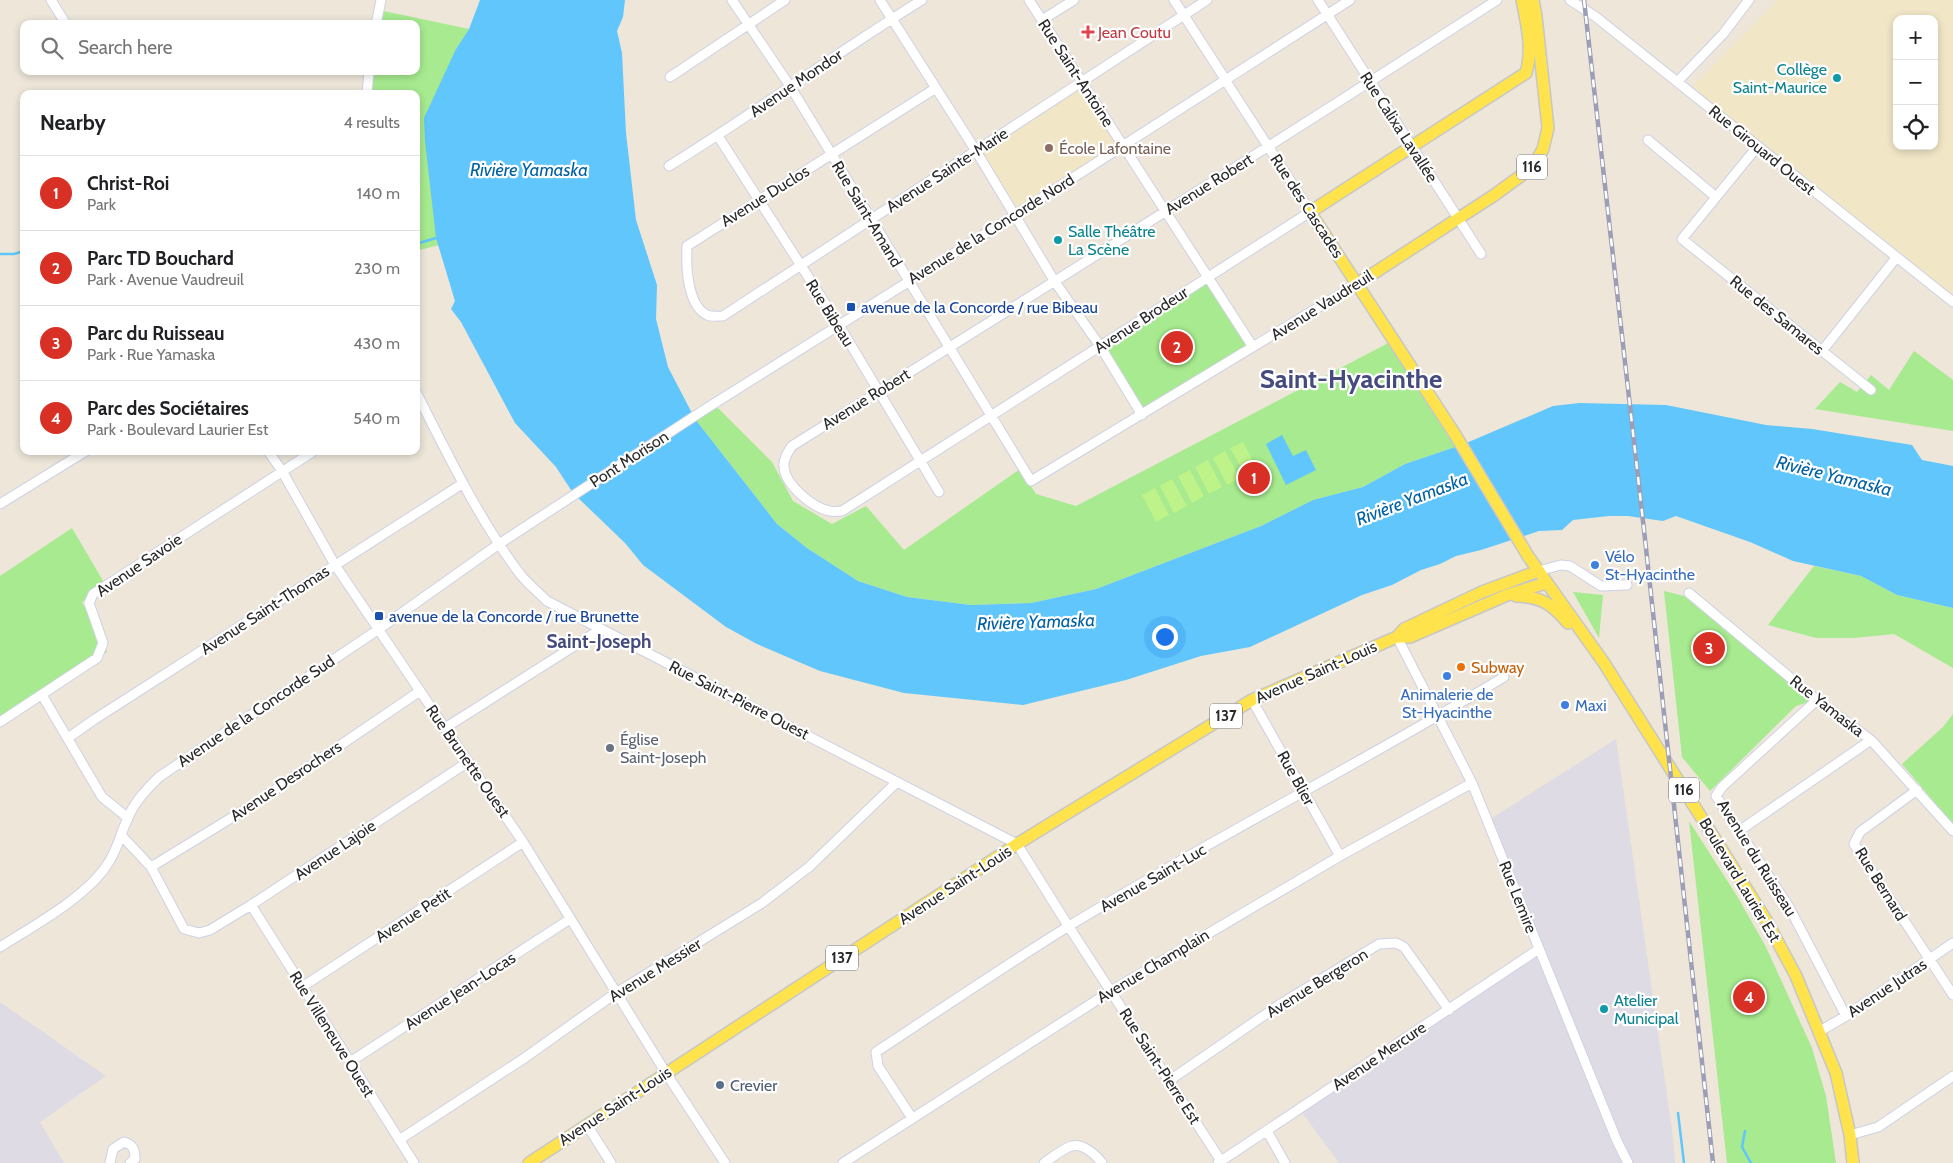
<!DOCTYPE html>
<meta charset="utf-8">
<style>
:root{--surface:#fff;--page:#f2f2f2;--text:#202124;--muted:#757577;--line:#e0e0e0;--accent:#d93025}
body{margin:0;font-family:Cabin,sans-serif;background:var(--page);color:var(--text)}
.controls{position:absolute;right:15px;top:15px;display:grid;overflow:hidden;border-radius:10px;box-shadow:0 2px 8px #0003}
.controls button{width:45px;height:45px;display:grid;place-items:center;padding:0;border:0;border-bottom:1px solid var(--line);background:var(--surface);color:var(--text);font:25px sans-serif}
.you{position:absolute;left:1164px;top:636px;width:18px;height:18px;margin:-12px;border:4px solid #fff;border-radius:50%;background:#1a73e8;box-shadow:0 0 0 8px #1a73e833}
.badge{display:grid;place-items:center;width:32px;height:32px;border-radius:50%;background:var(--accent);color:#fff;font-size:16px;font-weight:700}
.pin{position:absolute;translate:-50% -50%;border:2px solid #fff;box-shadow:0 1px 5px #0006}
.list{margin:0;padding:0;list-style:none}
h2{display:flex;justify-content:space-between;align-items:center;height:65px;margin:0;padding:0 20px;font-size:21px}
h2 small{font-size:16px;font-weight:400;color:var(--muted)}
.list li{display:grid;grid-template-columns:32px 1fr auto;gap:15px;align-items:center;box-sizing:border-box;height:75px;padding:0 20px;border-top:1px solid var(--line)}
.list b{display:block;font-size:19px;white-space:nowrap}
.list p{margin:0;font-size:16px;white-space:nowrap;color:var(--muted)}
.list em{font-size:16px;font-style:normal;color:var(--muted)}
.icon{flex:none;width:28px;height:28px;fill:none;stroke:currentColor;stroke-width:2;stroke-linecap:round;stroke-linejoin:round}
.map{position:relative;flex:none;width:1953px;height:1163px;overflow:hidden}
.search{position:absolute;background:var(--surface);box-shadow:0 2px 8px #0003;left:20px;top:20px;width:400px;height:55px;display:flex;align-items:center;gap:12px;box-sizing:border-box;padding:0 18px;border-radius:10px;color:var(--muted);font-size:19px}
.panel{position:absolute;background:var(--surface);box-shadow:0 2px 8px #0003;left:20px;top:90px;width:400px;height:365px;border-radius:10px}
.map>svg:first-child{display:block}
</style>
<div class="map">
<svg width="1953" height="1163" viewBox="0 0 1953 1163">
<rect width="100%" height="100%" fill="#ede6d9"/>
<!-- industrial -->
<path fill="#dedbe5" d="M 1616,739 L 1673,1137 L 1675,1163 L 1339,1163 L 1301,1111 L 1538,953 L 1486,822 Z
M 0,1002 L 106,1076 L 40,1122 L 64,1163 L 0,1163 Z"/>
<!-- education -->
<path fill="#f1e6c6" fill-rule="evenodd" d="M 1778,0 L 1953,0 L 1953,296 L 1691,88 ZM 1897,19 L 1934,19 L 1934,146 L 1897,146 Z
M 1082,82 L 1123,145 L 1015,215 L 976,151 Z"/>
<!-- green -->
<path fill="#a7ea8f" d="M 379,10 L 469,29 L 456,49 L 439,245 L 416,251 L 416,94 L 369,94 L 370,71 L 416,71 L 416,24 L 376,24 Z
M 1211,277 L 1255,346 L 1143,419 L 1099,349 Z
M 1396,339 L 1464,444 L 1405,464 L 1363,487 L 1313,500 L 1261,526 L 1096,589 L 1031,603 L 971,605 L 907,597 L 858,581 L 807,548 L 777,524 L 695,419 L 716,406 L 772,462 L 793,501 L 832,524 L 866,506 L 904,550 L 1020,469 L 1036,494 L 1076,506 Z
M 1914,351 L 1953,380 L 1953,431 L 1815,409 L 1840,382 L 1857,392 L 1871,375 L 1889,390 Z
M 72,528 L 106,586 L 82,602 L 107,652 L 0,727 L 0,576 Z
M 1814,566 L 1861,576 L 1897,595 L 1953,608 L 1953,668 L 1894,634 L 1854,638 L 1816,638 L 1768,625 Z
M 1664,591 L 1684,596 L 1812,701 L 1796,706 L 1710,791 L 1682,757 Z
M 1573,592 L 1603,595 L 1599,638 Z
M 1953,714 L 1953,824 L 1902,764 L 1943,727 Z
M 1689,821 L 1737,896 L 1766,947 L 1812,1048 L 1826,1096 L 1836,1163 L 1727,1163 Z"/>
<!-- pitch -->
<path fill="#bef38a" d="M 1243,442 L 1257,469 L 1245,475 L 1230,448 Z
M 1225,451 L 1240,478 L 1227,485 L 1213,458 Z
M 1208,460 L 1222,487 L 1209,494 L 1195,467 Z
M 1190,470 L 1204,496 L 1192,503 L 1178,476 Z
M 1172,479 L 1187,506 L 1174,513 L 1160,486 Z
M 1155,488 L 1169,515 L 1156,522 L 1142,495 Z"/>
<!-- water -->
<path fill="#60c6fb" d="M 480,0 L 625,0 L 623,17 L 617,31 L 622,53 L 626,133 L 636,220 L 657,285 L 656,319 L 668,367 L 695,419 L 777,524 L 807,548 L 858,581 L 907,597 L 971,605 L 1031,603 L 1096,589 L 1261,526 L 1313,500 L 1363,487 L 1405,464 L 1464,444 L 1553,406 L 1579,403 L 1666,405 L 1766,425 L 1812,429 L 1912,445 L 1922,460 L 1953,466 L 1953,608 L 1897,595 L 1861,576 L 1793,561 L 1750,542 L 1676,516 L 1663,521 L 1628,516 L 1609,516 L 1573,520 L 1562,530 L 1539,531 L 1481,550 L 1456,556 L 1440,564 L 1421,570 L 1392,585 L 1362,595 L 1250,647 L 1201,656 L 1126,680 L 1023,705 L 904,693 L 820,671 L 757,644 L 726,627 L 643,565 L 625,543 L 573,493 L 556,467 L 515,423 L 461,322 L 451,309 L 455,301 L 436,238 L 425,141 L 424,118 L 456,49 L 469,29 Z
M 1282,435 L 1293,456 L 1306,450 L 1316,470 L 1286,485 L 1266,444 Z"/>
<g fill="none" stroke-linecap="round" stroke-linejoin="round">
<!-- stream -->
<path stroke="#60c6fb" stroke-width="2.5" d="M 416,244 L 436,238
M 0,254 L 14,254 L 24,251
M 1678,1113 L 1684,1163
M 1745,1131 L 1742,1147 L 1751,1163"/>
<!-- minor casing -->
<g stroke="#ced1e4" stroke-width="11">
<path id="minor" d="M 51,0 L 66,24
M 732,0 L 790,86 L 1031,481 L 1357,284
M 880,0 L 976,151 L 1055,282 L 1100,346 L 1142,415
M 1029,0 L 1253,347
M 1174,0 L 1225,79 L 1229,86 L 1306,205 L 1310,212 L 842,511 C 838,511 834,512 830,511 C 813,508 785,485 784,467 C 783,459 788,452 792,446 C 1028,298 1264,151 1497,0
M 1318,0 L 1481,254
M 1570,0 L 1596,17 L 1953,302
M 1042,20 L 1074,0
M 376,24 L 381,0
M 670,77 L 785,0
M 1677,82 L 1723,34 L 1749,0
M 936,88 L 687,246 C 686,266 687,305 707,315 C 712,317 718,316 723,316 L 1207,0
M 367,94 L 369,71
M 718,136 L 839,325 L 939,492
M 1648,140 L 1716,197
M 1757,147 L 1682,239 L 1871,390
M 669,166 C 755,113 836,53 922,0
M 1822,351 L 1896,258
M 416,392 C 448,455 478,518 520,574 C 528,584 538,592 547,601 L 1017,844 L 1069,927 L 1221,1161
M 268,451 L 282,471 L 335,565 L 445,728 L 523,842 L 666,1073 L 725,1163
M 0,504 L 86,451
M 1538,571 L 1561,565 L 1570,566 L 1601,586 L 1627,585
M 1689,593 L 1817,700 L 1871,740 L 1953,831
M 1397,637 L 1472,783 L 1617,1141 L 1628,1163
M 42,695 L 102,797 L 128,818
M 1252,700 L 1340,856
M 1817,700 L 1722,787 L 1716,796 L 1789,907 L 1846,1016
M 0,722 L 97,658 L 103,643 L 89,603 L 93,594 L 314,451
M 445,728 L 601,629
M 68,738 L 95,719 L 462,484
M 1917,790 L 1860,832 L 1854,844 L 1953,995
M 1739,831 L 1871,740
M 121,835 L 151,867 L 184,929 L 199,933 L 210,930 L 251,905 L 468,762
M 151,867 L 254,804 L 420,691
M 251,905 L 414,1163
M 0,947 C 33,926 85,898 107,865 C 117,851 120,835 127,820 C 134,802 146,790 159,777 L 379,629 L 499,544 L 707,408 L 1015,215 L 1350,0
M 302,987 L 523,842
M 1820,1031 L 1846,1016 L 1953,943
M 350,1062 L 570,919
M 1170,1080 L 1282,1003 L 1379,944 L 1396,943 L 1404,947 L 1449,1010
M 912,1118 L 878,1066 L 876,1052 C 940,1010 1004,966 1069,926 C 1212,839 1361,763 1504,677
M 587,1125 L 611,1163
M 1267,1131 L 1285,1163
M 1850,1135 L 1878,1127 L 1953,1076
M 399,1140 L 523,1059 L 616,993 L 762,903 L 809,867 L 897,782
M 110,1163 L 113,1149 L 124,1142 C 133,1145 135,1149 135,1159 L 130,1163
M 843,1163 L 1111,991 L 1340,856 L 1472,783
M 1044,1163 C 1052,1158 1063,1148 1072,1146 C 1083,1143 1096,1155 1102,1163
M 1218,1163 L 1539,949"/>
</g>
<!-- major casing -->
<g stroke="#c7c7c7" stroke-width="14">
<path id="major" d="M 1522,0 C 1527,24 1533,49 1526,73
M 1526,73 L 1310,212 L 1456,436 L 1528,556 L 1604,663 L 1766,920 L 1796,976 L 1836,1073 L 1850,1135 L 1853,1163
M 1357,284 L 1493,196 L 1533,167 L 1543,149 L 1548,128 L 1536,16 L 1533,0
M 1516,596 C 1542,597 1552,604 1568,623
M 1397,637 L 1404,629 L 1482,592 L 1538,571
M 529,1163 L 1017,844 L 1252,700 L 1397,637 L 1410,637 L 1507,595 L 1546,583"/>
</g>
<!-- minor -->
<use href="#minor" stroke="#fff" stroke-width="9"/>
<!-- major -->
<use href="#major" stroke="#ffe34c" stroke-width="11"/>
<!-- rail casing -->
<g stroke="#9c9db6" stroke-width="4.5">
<path id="rail" d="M 1584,0 L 1644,530 L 1713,1163"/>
</g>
<!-- rail -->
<use href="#rail" stroke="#fff" stroke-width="2.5" stroke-dasharray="8" stroke-linecap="butt"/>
</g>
<!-- markers -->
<path fill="#e0444e" stroke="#fff" stroke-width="2" d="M1085.5 24.5h5v5h5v5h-5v5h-5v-5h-5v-5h5z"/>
<g fill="#0f9aa8" stroke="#fff" stroke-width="2">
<circle cx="1837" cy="78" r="5"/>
<circle cx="1058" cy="240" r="5"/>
<circle cx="1604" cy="1009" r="5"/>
</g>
<circle fill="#8d6e63" stroke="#fff" stroke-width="2" cx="1049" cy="148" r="5"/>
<g fill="#1a4fb4" stroke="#fff" stroke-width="2">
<rect x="846" y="302" width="10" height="10" rx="2.5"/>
<rect x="374" y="611" width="10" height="10" rx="2.5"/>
</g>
<g fill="#3f7fe0" stroke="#fff" stroke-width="2">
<circle cx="1595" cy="565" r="5"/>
<circle cx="1447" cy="676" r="5"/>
<circle cx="1565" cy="705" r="5"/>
</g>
<circle fill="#e8710a" stroke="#fff" stroke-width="2" cx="1461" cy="667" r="5"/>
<circle fill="#6b7280" stroke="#fff" stroke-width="2" cx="610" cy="748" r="5"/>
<circle fill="#5c6f8a" stroke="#fff" stroke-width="2" cx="720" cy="1085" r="5"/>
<g text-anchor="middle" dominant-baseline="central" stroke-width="4.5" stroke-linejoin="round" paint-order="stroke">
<!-- shield labels -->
<g fill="#fff" stroke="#696969" stroke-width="1">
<rect x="1517" y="154.5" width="30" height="25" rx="4"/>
<rect x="1210" y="703.5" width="32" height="25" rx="4"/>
<rect x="1669" y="777.5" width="30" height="25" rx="4"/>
<rect x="826" y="945.5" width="32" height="25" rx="4"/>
</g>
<g font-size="15" font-weight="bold" fill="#292929">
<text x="1532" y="167">116</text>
<text x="1226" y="716">137</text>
<text x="1684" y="790">116</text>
<text x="842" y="958">137</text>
</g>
<!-- health labels -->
<g font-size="16" fill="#be3a42" stroke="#fff" text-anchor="start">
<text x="1098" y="32">Jean Coutu</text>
</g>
<!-- culture labels -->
<g font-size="16" fill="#0d838f" stroke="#fff" text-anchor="start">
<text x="1827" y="69" text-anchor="end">Collège<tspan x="1827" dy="18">Saint-Maurice</tspan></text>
<text x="1068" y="231">Salle Théâtre<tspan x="1068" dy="18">La Scène</tspan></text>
<text x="1614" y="1000">Atelier<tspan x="1614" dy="18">Municipal</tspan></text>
</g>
<!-- street labels -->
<g font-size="16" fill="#292929" stroke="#fff">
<text transform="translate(1076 73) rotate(57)">Rue Saint-Antoine</text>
<text transform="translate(796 83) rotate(-34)">Avenue Mondor</text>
<text transform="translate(1399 127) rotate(57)">Rue Calixa Lavallée</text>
<text transform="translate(1762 150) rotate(39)">Rue Girouard Ouest</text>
<text transform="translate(947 170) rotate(-33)">Avenue Sainte-Marie</text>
<text transform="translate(1209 184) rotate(-32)">Avenue Robert</text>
<text transform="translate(765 196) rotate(-32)">Avenue Duclos</text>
<text transform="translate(1307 206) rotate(57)">Rue des Cascades</text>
<text transform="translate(867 214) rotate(59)">Rue Saint-Amand</text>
<text transform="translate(991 229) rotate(-32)">Avenue de la Concorde Nord</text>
<text transform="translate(1322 305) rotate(-32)">Avenue Vaudreuil</text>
<text transform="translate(830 313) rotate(58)">Rue Bibeau</text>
<text transform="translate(1777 315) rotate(39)">Rue des Samares</text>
<text transform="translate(1141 320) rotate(-33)">Avenue Brodeur</text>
<text transform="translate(866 399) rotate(-32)">Avenue Robert</text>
<text transform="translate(629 459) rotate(-33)">Pont Morison</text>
<text transform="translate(139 565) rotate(-34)">Avenue Savoie</text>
<text transform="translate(265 610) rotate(-33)">Avenue Saint-Thomas</text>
<text transform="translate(1316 672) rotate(-24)">Avenue Saint-Louis</text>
<text transform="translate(739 700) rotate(27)">Rue Saint-Pierre Ouest</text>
<text transform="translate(1827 706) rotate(38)">Rue Yamaska</text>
<text transform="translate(256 711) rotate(-34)">Avenue de la Concorde Sud</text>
<text transform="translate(468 761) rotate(55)">Rue Brunette Ouest</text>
<text transform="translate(1296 778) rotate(61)">Rue Blier</text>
<text transform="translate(286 781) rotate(-34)">Avenue Desrochers</text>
<text transform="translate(335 850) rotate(-34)">Avenue Lajoie</text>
<text transform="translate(1757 858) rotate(58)">Avenue du Ruisseau</text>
<text transform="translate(1153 878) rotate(-30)">Avenue Saint-Luc</text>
<text transform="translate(1740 880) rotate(59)">Boulevard Laurier Est</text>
<text transform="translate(1881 884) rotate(58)">Rue Bernard</text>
<text transform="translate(955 885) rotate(-33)">Avenue Saint-Louis</text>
<text transform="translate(1518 897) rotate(68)">Rue Lemire</text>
<text transform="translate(413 915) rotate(-33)">Avenue Petit</text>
<text transform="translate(1153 966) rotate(-31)">Avenue Champlain</text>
<text transform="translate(655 970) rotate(-32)">Avenue Messier</text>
<text transform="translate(1317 983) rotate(-32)">Avenue Bergeron</text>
<text transform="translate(1887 988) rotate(-34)">Avenue Jutras</text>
<text transform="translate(460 991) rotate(-33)">Avenue Jean-Locas</text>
<text transform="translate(332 1034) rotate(58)">Rue Villeneuve Ouest</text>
<text transform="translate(1379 1056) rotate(-34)">Avenue Mercure</text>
<text transform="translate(1160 1066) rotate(57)">Rue Saint-Pierre Est</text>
<text transform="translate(615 1106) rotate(-33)">Avenue Saint-Louis</text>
</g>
<!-- education labels -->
<g font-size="16" fill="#785e54" stroke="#fff" text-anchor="start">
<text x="1059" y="148">École Lafontaine</text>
</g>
<!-- transit labels -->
<g font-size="16" fill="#164399" stroke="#fff" text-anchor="start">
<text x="861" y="307">avenue de la Concorde / rue Bibeau</text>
<text x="389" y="616">avenue de la Concorde / rue Brunette</text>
</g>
<!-- shop labels -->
<g font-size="16" fill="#366cbe" stroke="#fff" text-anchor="start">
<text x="1605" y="556">Vélo<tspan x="1605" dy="18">St-Hyacinthe</tspan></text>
<text x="1447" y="694" text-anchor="middle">Animalerie de<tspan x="1447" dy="18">St-Hyacinthe</tspan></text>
<text x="1575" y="705">Maxi</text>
</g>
<!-- food labels -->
<g font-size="16" fill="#c56008" stroke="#fff" text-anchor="start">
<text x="1471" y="667">Subway</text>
</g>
<!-- worship labels -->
<g font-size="16" fill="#5b616d" stroke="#fff" text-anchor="start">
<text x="620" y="739">Église<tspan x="620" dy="18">Saint-Joseph</tspan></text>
</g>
<!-- service labels -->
<g font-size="16" fill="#4e5e75" stroke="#fff" text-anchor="start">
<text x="730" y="1085">Crevier</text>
</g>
<!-- water labels -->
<g font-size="18" font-style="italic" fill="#0061a6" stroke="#fff">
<text x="529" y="170">Rivière Yamaska</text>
<text transform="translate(1834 476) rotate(14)">Rivière Yamaska</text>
<text transform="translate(1412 499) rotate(-21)">Rivière Yamaska</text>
<text transform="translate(1036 622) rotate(-2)">Rivière Yamaska</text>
</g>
<!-- quarter labels -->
<g font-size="19" font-weight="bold" fill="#454b7f" stroke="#fff">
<text x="599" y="641">Saint-Joseph</text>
</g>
<!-- town labels -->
<g font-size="26" font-weight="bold" fill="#454b7f" stroke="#fff">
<text x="1351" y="379">Saint-Hyacinthe</text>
</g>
</g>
</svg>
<div class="controls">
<button>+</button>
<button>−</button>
<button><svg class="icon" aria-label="locate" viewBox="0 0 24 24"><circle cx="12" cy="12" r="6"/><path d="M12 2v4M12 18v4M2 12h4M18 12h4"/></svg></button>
</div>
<div class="you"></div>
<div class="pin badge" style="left:1254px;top:478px">1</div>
<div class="pin badge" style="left:1177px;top:347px">2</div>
<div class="pin badge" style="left:1709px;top:648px">3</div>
<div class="pin badge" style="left:1749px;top:997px">4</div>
<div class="search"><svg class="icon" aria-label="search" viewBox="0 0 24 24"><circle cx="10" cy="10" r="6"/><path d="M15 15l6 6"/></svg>Search here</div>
<section class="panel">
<h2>Nearby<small>4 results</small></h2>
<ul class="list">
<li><span class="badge">1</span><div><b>Christ-Roi</b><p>Park</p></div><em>140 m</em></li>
<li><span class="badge">2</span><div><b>Parc TD Bouchard</b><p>Park · Avenue Vaudreuil</p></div><em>230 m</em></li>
<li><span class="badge">3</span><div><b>Parc du Ruisseau</b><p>Park · Rue Yamaska</p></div><em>430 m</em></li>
<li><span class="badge">4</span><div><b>Parc des Sociétaires</b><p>Park · Boulevard Laurier Est</p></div><em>540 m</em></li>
</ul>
</section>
</div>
